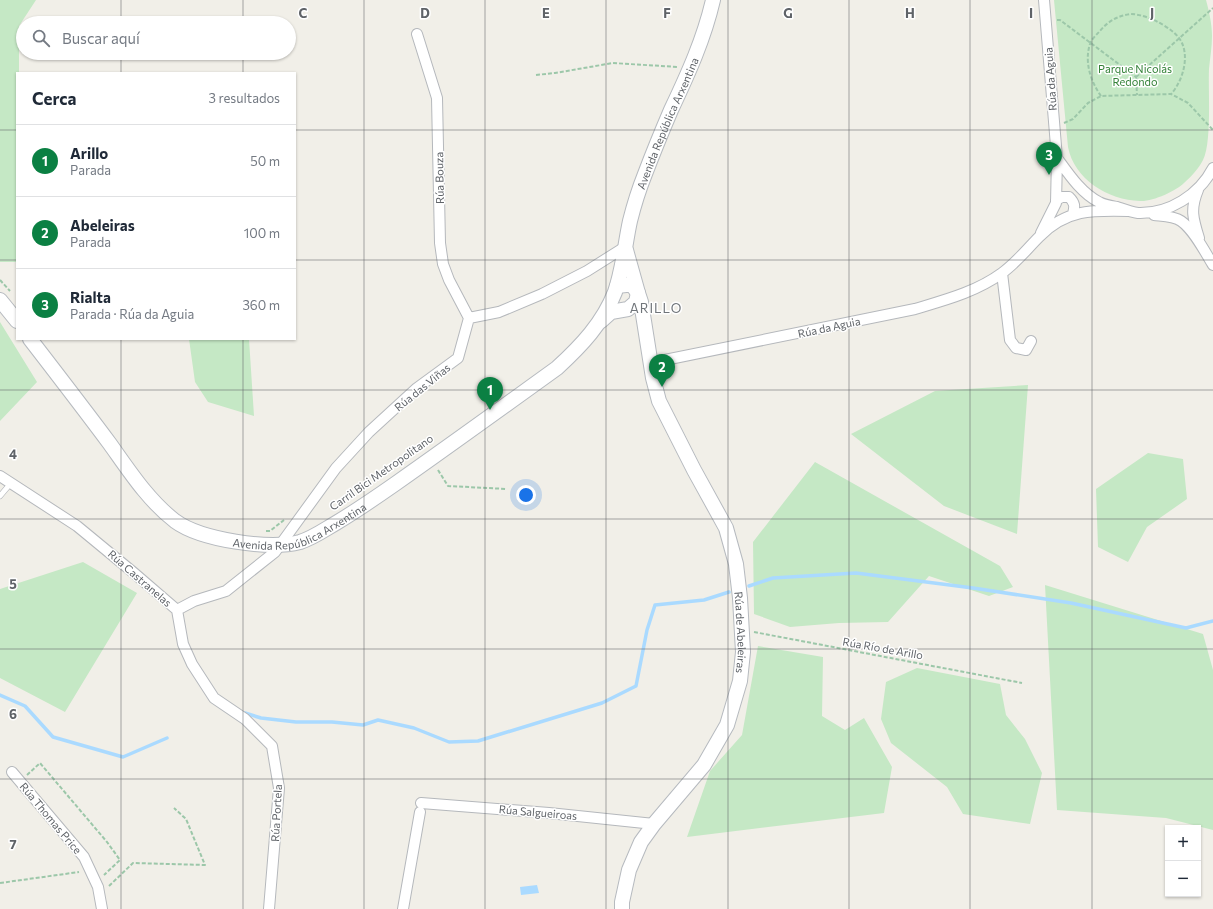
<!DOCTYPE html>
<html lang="es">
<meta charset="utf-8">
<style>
:root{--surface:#fff;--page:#f6f6f7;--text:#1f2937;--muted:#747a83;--line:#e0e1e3;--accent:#0b8043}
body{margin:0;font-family:Commissioner,sans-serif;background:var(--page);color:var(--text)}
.controls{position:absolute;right:12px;bottom:12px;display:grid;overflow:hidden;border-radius:0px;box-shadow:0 1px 3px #0004}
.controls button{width:36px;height:36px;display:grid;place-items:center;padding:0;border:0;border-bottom:1px solid var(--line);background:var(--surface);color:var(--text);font:20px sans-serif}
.you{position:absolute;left:526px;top:495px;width:14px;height:14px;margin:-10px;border:3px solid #fff;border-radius:50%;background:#1a73e8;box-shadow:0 0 0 6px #1a73e833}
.badge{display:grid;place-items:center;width:26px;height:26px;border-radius:50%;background:var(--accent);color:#fff;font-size:13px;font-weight:700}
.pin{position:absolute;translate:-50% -33px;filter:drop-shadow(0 1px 2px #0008)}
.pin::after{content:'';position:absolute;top:21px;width:14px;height:12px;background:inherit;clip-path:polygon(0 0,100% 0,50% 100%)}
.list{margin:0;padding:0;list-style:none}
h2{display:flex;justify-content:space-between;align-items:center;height:52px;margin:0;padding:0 16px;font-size:17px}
h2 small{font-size:13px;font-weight:400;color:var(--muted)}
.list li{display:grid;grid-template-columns:26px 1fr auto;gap:12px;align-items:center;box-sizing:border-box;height:72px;padding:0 16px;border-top:1px solid var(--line)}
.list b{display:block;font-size:15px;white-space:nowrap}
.list p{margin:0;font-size:13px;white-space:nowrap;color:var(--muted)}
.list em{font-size:13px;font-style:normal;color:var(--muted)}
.icon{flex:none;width:22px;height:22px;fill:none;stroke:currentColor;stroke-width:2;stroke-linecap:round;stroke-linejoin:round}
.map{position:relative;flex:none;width:1213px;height:909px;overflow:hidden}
.search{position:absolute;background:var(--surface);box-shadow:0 1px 3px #0004;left:16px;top:16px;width:280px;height:44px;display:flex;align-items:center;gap:10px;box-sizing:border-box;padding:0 14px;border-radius:22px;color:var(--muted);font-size:15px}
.panel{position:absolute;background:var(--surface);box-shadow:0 1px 3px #0004;left:16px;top:72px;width:280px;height:268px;border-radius:0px}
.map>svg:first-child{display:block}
</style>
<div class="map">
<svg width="1213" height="909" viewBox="0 0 1213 909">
<rect width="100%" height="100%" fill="#f1efe8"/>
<!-- green -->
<path fill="#c5e8c5" d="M 0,0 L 36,0 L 19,26 L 19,73 L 17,73 L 17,262 L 0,262 Z
M 1054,0 L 1206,0 C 1209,11 1212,24 1212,36 C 1212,47 1210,58 1209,69 C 1208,91 1212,142 1203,160 C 1199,168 1191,177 1184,183 C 1176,191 1152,202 1140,201 C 1108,200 1074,179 1068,147 Z
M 0,322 L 37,382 L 0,421 Z
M 189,339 L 249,339 L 254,416 L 208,402 L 195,382 Z
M 1028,385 L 1017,534 L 944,506 L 851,434 L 935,391 Z
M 1148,453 L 1183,459 L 1187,499 L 1147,527 L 1128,562 L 1098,547 L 1096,489 Z
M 815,462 L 1000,566 L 1013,587 L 989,596 L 929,576 L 888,622 L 839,623 L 790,627 L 754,614 L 753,542 Z
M 83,562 L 137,593 L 65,712 L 0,678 L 0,589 Z
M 1045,585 L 1203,634 L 1213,670 L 1213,830 L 1166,818 L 1057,810 Z
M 758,646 L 823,657 L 822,716 L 845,730 L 864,718 L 892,767 L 884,813 L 687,837 L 710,771 L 742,735 Z
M 917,668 L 1000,684 L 1006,715 L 1025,739 L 1042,773 L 1030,824 L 963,814 L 947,787 L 891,743 L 881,719 L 886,682 Z"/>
<!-- water -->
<path fill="#aadaff" d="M 537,885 L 539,893 L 521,895 L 520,887 Z"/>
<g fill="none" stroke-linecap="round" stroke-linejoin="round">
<!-- stream -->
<path stroke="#aadaff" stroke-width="3.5" d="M 749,586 L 773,578 L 856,573 L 973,588 L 1071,603 L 1186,628 L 1213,621
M 0,695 L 25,706 L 53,737 L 123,757 L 167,738
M 245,713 L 261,718 L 296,722 L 332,722 L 363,725 L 378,720 L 414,728 L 449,742 L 478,741 L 602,703 L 636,686 L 647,630 L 655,605 L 704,600 L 729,592"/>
<!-- lane casing -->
<g stroke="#b5b8bc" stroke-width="6">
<path id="lane" d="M 0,496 L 11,483"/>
</g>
<!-- street casing -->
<g stroke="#b5b8bc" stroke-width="12">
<path id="street" d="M 417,34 L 437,98 L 440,243 L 443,264 L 449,280 L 469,318
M 1057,158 C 1068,173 1081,193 1099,202 C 1104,205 1111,206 1117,207 C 1123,209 1131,212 1138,213 C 1169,214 1199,195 1213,168
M 1198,190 C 1190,209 1193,219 1199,238
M 1056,200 L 1062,197 L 1069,197 C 1075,203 1075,206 1073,214
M 1154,215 C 1162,216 1174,216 1181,221 C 1194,230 1205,252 1213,265
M 1041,233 L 1056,203 L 1057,158 L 1044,0
M 1002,273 L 1010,340 L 1016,348 L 1026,350 L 1031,341
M 650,363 L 915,309 C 945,300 976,292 1002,273 C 1016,263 1027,249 1039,237 C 1066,209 1093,210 1129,211
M 0,476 L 77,526 L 134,573 L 177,610
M 177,610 L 194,601 L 226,591 L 275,552 L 336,468 L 369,432 L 417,388 L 458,358 L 469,318 L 499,312 L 542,294 L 587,271 L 625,247
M 177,610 L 183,644 L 192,664 L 214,698 L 245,719 L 272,746 L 279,788 L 269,909
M 12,772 L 84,857 L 98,887 L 102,909
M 421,803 L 549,813 L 654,824
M 403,909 L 420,812"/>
</g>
<!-- secondary casing -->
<g stroke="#b6babf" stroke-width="16">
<g id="secondary">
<path id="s1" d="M 617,286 L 626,285 L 632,285 L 638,293 L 641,302 L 653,378 L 659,401 L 694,470 L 726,528 L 736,564 L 740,598 L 743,652 L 740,681 L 727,725 L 704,765 L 654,824 L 641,842 L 629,870 L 622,902 L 622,909"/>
<path d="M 0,300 L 17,321"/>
<path d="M 601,321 L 611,312 L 628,309 L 636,302 L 638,293 L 626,250"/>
<path id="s2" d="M 30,339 C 57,374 84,409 110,444 C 130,472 148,500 175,521 C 201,540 269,550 300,542 C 313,538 324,530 336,523 C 356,511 375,498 395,484 C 449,446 503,407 557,368 C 581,346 603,323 615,292 C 623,269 625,244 630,221 C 634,205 639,189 645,174 C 653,153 662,131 671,110 C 688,74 704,39 713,0"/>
</g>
</g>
<!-- path -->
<path stroke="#9cc7a9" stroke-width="2" stroke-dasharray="4 2" stroke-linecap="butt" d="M 1057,20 L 1060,20 L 1136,77 L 1137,95
M 536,75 L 555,73 L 613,63 L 677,67
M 1136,77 L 1213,8
M 1101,96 C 1091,82 1084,62 1090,44 C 1091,40 1096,35 1099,32 C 1107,22 1117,16 1130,14 C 1138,14 1147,17 1154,20 C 1162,24 1173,30 1179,38 C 1191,54 1183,81 1171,94
M 1064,123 L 1073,119 L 1088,103 L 1101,96 L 1171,94 L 1188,103 L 1213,130
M 0,280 L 10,291
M 438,470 L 448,486 L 507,489
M 266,531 L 270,531 L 284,520
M 754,632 L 1022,683
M 27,775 L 40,763 L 107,842 L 120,860 L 104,875
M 0,883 L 79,872
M 109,886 L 133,863 L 205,865 L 186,819 L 174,808"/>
<!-- lane -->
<use href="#lane" stroke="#fff" stroke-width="5"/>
<!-- street -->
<use href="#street" stroke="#fff" stroke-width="10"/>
<!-- secondary -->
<use href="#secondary" stroke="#fff" stroke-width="14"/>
</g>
<!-- grid -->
<path fill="none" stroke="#5f6368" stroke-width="1" stroke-opacity="0.55" d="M 121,0 L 121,23M 243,0 L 243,23M 364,0 L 364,909M 485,0 L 485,909M 606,0 L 606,909M 728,0 L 728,909M 849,0 L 849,909M 970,0 L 970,909M 1092,0 L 1092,909M 121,53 L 121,73M 243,53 L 243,73M 0,130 L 17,130M 295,130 L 1213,130M 0,260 L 17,260M 295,260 L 1213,260M 121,339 L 121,909M 243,339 L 243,909M 0,390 L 1213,390M 0,519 L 1213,519M 0,649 L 1213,649M 0,779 L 1213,779"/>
<g text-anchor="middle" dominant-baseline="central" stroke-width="3" stroke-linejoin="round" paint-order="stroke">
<!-- park labels -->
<g font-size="11" fill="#348238" stroke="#fff">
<text x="1135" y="68">Parque Nicolás<tspan x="1135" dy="13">Redondo</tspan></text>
</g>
<!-- street labels -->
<g font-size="11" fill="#5f6368" stroke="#fff">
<text transform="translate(1050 79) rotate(-94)">Rúa da Aguia</text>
<text stroke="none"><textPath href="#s2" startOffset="947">Avenida República Arxentina</textPath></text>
<text transform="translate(439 178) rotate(-91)">Rúa Bouza</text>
<text transform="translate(829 327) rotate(-12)">Rúa da Aguia</text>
<text transform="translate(422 387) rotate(-39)">Rúa das Viñas</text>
<text transform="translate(381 472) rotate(-35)">Carril Bici Metropolitano</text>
<text stroke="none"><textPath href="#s2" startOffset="366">Avenida República Arxentina</textPath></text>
<text transform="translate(140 578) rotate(41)">Rúa Castranelas</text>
<text stroke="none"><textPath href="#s1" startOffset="385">Rúa de Abeleiras</textPath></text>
<text transform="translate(883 648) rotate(10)">Rúa Río de Arillo</text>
<text transform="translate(538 812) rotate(5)">Rúa Salgueiroas</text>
<text transform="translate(276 813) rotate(-87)">Rúa Portela</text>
<text transform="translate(51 818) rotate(50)">Rúa Thomas Price</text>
</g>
<!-- quarter labels -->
<g font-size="13" letter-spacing="1" fill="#70757a" stroke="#fff">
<text x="656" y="308">ARILLO</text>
</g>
</g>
<g font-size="13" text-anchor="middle" font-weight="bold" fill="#5f6368" stroke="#fff" stroke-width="3" stroke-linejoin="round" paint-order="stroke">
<text x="303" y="18">C</text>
<text x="425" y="18">D</text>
<text x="546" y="18">E</text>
<text x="667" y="18">F</text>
<text x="788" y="18">G</text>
<text x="910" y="18">H</text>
<text x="1031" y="18">I</text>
<text x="1152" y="18">J</text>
<text x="13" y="459">4</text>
<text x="13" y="589">5</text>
<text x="13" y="719">6</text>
<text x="13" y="849">7</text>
</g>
</svg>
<div class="controls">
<button>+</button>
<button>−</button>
</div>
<div class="you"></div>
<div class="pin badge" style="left:490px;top:410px">1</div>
<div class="pin badge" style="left:662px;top:387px">2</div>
<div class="pin badge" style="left:1049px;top:175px">3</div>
<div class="search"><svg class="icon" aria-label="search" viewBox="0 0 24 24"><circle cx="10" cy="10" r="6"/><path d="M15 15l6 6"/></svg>Buscar aquí</div>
<section class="panel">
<h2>Cerca<small>3 resultados</small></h2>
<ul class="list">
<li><span class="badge">1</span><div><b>Arillo</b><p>Parada</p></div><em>50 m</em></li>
<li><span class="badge">2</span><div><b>Abeleiras</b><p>Parada</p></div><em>100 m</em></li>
<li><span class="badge">3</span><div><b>Rialta</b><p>Parada · Rúa da Aguia</p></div><em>360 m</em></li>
</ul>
</section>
</div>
